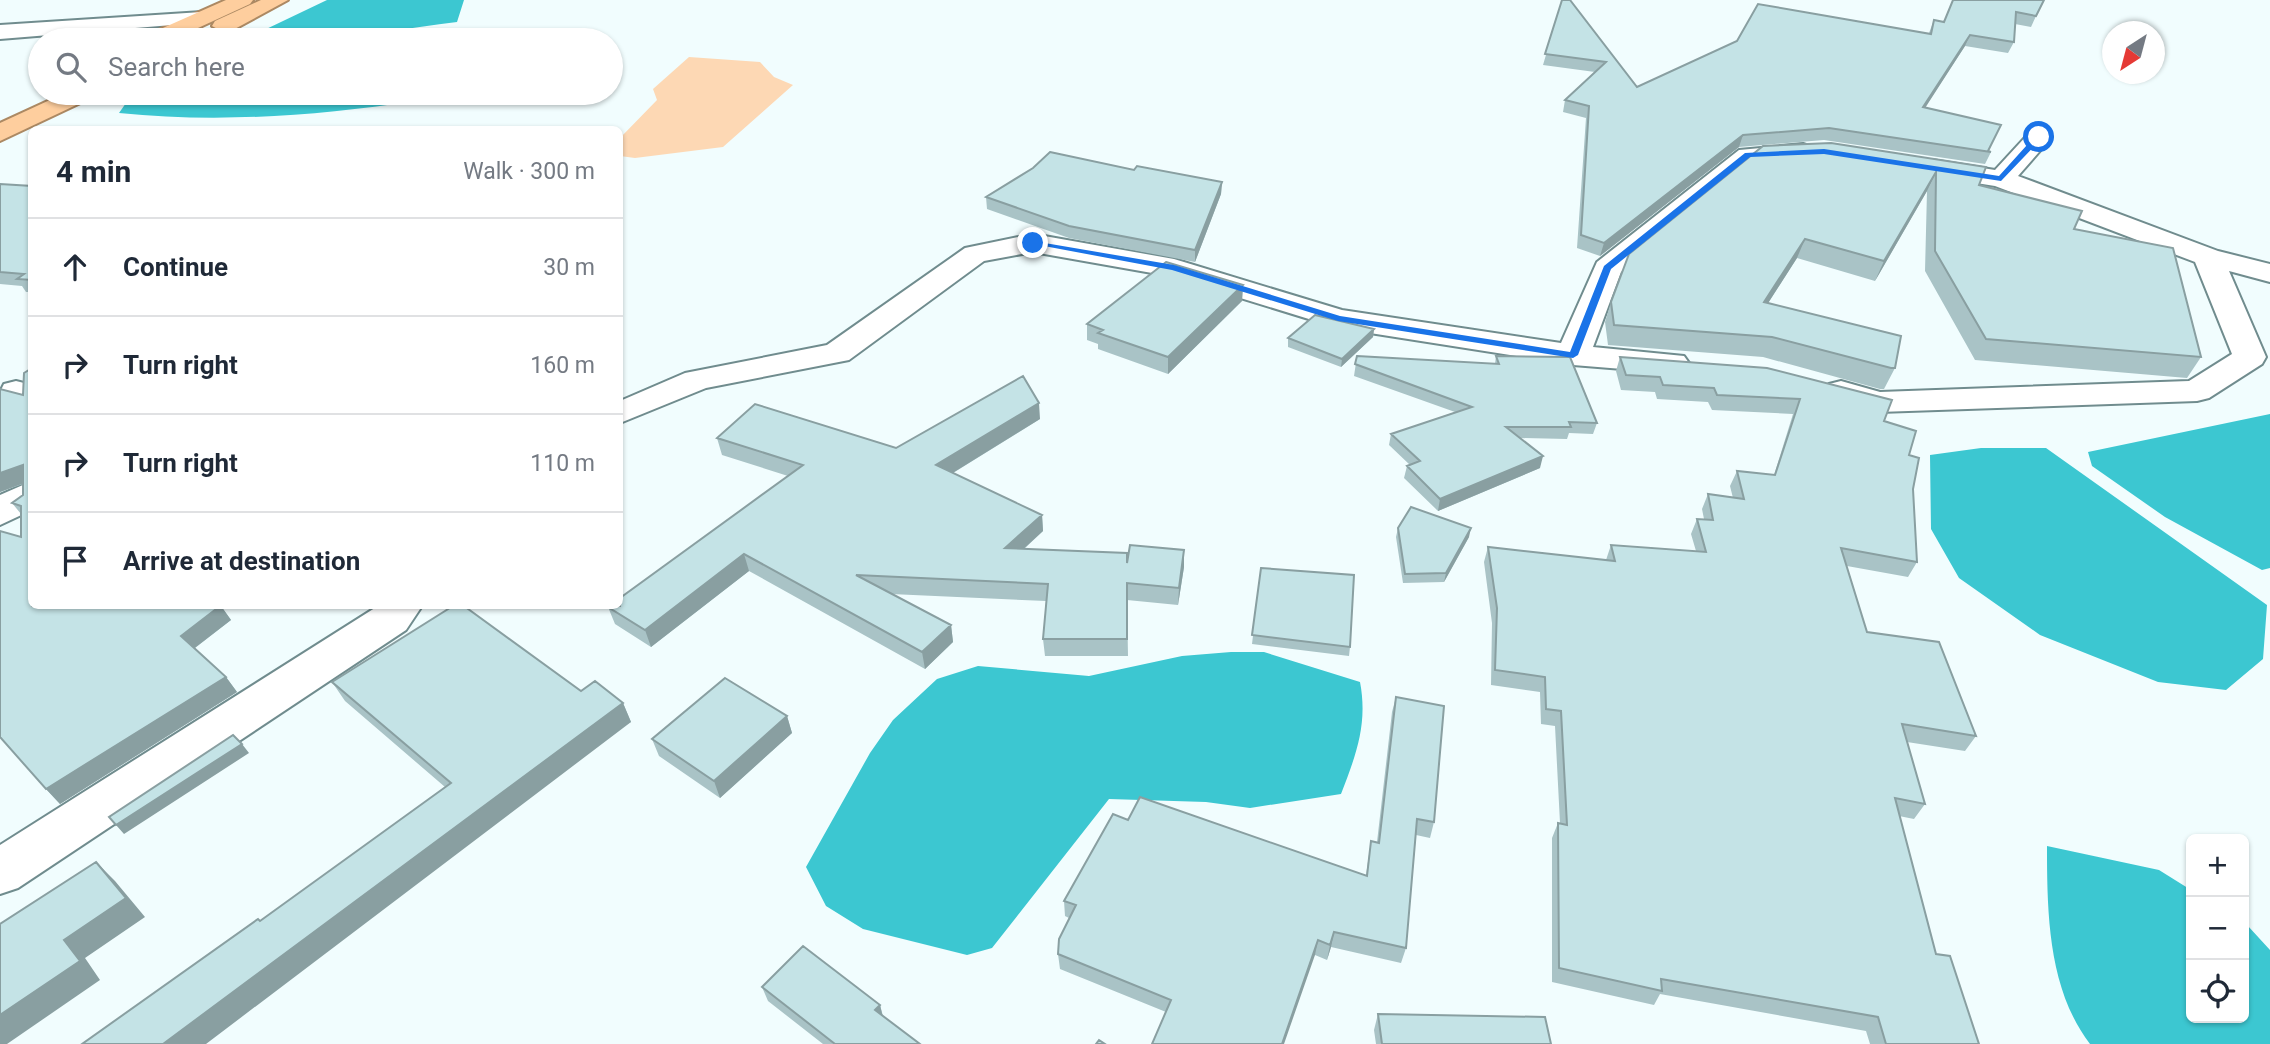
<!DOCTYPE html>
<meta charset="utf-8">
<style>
:root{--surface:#fff;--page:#f2f2f3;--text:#1f2937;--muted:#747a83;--line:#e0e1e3}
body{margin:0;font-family:Roboto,sans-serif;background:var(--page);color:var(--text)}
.controls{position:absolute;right:21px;bottom:21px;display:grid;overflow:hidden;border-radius:10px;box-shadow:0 2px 5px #0004}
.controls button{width:63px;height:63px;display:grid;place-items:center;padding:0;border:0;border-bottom:2px solid var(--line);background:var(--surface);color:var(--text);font:35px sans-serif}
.compass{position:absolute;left:2102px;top:21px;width:63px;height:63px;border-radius:50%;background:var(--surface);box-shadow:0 2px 5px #0004;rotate:216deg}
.stop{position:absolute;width:21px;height:21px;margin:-16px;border:5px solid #1a73e8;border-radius:50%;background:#fff}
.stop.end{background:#1a73e8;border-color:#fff;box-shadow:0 2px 7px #0008}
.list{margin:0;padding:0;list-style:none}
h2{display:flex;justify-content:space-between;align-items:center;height:91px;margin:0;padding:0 28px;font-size:30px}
h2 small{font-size:23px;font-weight:400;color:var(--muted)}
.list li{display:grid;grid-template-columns:46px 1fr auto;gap:21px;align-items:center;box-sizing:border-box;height:98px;padding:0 28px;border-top:2px solid var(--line)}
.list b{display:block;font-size:26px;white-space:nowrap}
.list em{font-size:23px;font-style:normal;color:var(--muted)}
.icon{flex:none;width:38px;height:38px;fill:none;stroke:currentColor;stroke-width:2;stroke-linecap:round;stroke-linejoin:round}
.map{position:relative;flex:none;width:2270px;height:1044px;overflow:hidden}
.search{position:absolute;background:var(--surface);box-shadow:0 2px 5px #0004;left:28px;top:28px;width:595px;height:77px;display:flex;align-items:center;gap:18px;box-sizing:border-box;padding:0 24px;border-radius:38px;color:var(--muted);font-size:26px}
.panel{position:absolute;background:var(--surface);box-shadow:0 2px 5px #0004;left:28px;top:126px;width:595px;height:483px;border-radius:10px}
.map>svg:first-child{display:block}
</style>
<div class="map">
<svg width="2270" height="1044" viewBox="0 0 2270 1044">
<rect width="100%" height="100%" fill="#f1fdfe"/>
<!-- green -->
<path fill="#fdd8b4" d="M 689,57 L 760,62 L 774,77 L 793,85 L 723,147 L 635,158 L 620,156 L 620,138 L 657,100 L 653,89 Z"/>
<!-- water -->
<path fill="#3cc7d1" d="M 327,0 L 464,0 L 457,22 C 391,30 326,45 260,32 Z
M 133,93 L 420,93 L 414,101 C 318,116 216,123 119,113 Z
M 2270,414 L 2270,568 L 2262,570 L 2165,517 L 2092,466 L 2088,452 Z
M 1981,448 L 2046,448 L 2267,605 L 2263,659 L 2226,690 L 2158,682 L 2040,635 L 1959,578 L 1931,529 L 1930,455 Z
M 1231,652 L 1264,652 L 1360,682 C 1368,724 1356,755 1341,794 L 1250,808 L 1206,802 L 1109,799 L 992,948 L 967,955 L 863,929 L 826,906 L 806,867 L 870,753 L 893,720 L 937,679 L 978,666 L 1089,676 L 1182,656 Z
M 2047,846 L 2159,870 L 2191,890 L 2191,1018 L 2244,1018 L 2244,923 L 2248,926 L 2270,950 L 2270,1044 L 2090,1044 C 2048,989 2047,913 2047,846 Z"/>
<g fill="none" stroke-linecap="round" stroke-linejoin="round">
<!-- minor casing -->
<g stroke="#708c8e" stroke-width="4">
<path id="minor" d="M 202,12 L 213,18 L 209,22 L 0,39 L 0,25 Z
M 2039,129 L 2048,132 L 2052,137 L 2018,176 L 2218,251 L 2270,264 L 2270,282 L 2229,271 L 2266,357 L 2262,364 L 2209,398 L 2197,401 L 1879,412 L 1829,398 L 1824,391 L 1829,384 L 1841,381 L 1880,392 L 2189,381 L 2232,354 L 2195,262 L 1995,186 L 1932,176 L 1923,174 L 1919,168 L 1923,162 L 1932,160 L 1995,170 L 2030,132 Z
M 1803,144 L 1812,147 L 1816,152 L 1812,157 L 1755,162 L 1621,272 L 1593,347 L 1684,356 L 1689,363 L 1684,370 L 1672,373 L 1573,365 L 1338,328 L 1169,276 L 1033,252 L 984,261 L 849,360 L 706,388 L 620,423 L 620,401 L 685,373 L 827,345 L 965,248 L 1033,234 L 1174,259 L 1342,310 L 1561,343 L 1597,262 L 1739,150 Z
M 16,381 L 32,385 L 32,407 L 4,398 L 0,392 L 4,384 Z
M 32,481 L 32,510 L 0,525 L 0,495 Z
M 378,606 L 422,606 L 406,630 L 18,888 L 0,894 L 0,845 Z"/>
</g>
<!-- trunk casing -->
<g stroke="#ac8963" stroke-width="4">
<path id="trunk" d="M 226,0 L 253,0 L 250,4 L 172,40 L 144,40 L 147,35 Z
M 261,0 L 288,0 L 231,31 L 223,32 L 212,26 L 215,21 Z
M 65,93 L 95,93 L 91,98 L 0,141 L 0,123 Z"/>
</g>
<!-- minor -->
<use href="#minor" fill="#fff" fill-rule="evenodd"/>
<!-- trunk -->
<use href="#trunk" fill="#fece9e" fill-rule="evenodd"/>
</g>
<!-- wall -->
<path fill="#a9c3c6" d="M 1562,0 L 1637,87 L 1929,33 L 1934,20 L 1944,22 L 1953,0 L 2036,16 L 2031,27 L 2015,24 L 2014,42 L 2008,53 L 1965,46 L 1925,107 L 1988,151 L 1991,152 L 1985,164 L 1824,140 L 1739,147 L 1600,256 L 1577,248 L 1586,118 L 1563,112 L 1565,100 L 1595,72 L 1543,65 Z
M 1831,143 L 1979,185 L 2074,229 L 2201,357 L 2187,378 L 1975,360 L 1925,271 L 1927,191 L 1875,281 L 1797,258 L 1768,303 L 1895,368 L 1884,389 L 1880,389 L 1763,357 L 1608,345 L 1605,322 L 1611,302 Z
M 1134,170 L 1222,182 L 1221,194 L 1195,262 L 1069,238 L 987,209 L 986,197 Z
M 0,184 L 32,186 L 32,292 L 26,292 L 22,286 L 0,284 Z
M 1243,285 L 1242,301 L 1168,374 L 1098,349 L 1098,344 L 1087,340 L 1087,324 Z
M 1374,329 L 1373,337 L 1341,367 L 1288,347 L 1288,338 Z
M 1357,356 L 1495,364 L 1496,356 L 1597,423 L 1593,434 L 1569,433 L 1567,439 L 1520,438 L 1540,468 L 1438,511 L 1404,478 L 1407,466 L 1410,465 L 1389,445 L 1391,434 L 1455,412 L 1354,376 Z
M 1620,357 L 1767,368 L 1884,421 L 1909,455 L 1913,489 L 1917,562 L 1908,577 L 1847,566 L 1867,632 L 1976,736 L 1965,751 L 1907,742 L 1925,804 L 1914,819 L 1899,816 L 1936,954 L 1979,1044 L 1870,1044 L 1866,1031 L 1660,994 L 1654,1005 L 1552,982 L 1552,838 L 1558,823 L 1560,823 L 1555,726 L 1541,724 L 1540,692 L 1491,685 L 1492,623 L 1484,562 L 1488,547 L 1606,560 L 1611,545 L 1696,551 L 1691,534 L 1697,519 L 1704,519 L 1702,509 L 1708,494 L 1733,498 L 1730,486 L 1737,471 L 1774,475 L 1793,414 L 1712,410 L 1708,402 L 1657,399 L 1655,392 L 1621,390 L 1616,371 Z
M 23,395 L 32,606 L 221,606 L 231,620 L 195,648 L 226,677 L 237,692 L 60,804 L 46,789 L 21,537 L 21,514 L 12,503 L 23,495 L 23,484 L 0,492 Z
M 1040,419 L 953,473 L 1042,515 L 1043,531 L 1024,549 L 1127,563 L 1184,567 L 1178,605 L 1127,600 L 1128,656 L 1045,656 L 1043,639 L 1046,601 L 891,594 L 951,625 L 953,642 L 925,669 L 749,571 L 651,647 L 615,624 L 608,607 L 788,476 L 722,455 L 717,438 L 896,448 Z
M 1398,528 L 1469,537 L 1444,582 L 1403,583 L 1396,537 Z
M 1261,568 L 1350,647 L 1349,656 L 1252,644 Z
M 332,682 L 581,691 L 623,703 L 631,722 L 260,921 L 445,787 L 345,701 Z
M 1396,697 L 1434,822 L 1430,838 L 1416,835 L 1406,948 L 1401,963 L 1331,947 L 1327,960 L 1315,955 L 1166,1012 L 1060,969 L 1058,954 L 1069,918 L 1065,916 L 1064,901 L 1128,820 L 1366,875 L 1371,841 L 1377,842 L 1392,712 Z
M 787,716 L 792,733 L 720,798 L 659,756 L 652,739 Z
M 762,987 L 880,1005 L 883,1016 L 920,1044 L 823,1044 L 768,1001 Z
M 1378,1014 L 1551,1044 L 1376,1044 L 1374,1030 Z"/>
<!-- shaded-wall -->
<path fill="#899fa1" d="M 1970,35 L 1965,46 L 1918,119 L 1923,107 Z
M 1743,135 L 1739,147 L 1600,256 L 1604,243 Z
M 1936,172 L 1927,191 L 1875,281 L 1884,261 Z
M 1222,182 L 1221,194 L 1195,262 L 1195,250 Z
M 1805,239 L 1797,258 L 1756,322 L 1764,302 Z
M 1243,285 L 1242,301 L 1168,374 L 1168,357 Z
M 1374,329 L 1373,337 L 1341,367 L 1342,359 Z
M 1039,403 L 1040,419 L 938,482 L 936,465 Z
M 1543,456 L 1540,468 L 1438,511 L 1440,499 Z
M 23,465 L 32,480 L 0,492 L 0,473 Z
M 1042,515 L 1043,531 L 1006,565 L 1005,548 Z
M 1471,528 L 1469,537 L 1444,582 L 1446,573 Z
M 1184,550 L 1184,567 L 1178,605 L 1179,588 Z
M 744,554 L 749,571 L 651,647 L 645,630 Z
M 220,606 L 221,606 L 231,620 L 192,650 L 181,636 Z
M 951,625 L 953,642 L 925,669 L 922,652 Z
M 226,677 L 237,692 L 60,804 L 46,789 Z
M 623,703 L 631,722 L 206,1044 L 163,1044 Z
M 787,716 L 792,733 L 720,798 L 714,781 Z
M 242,744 L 249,753 L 124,834 L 116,825 Z
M 96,862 L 115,881 L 145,917 L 85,958 L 100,980 L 7,1044 L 0,1044 L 0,1015 Z
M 1334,932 L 1331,947 L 1327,960 L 1330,945 Z
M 1318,940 L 1315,955 L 1284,1044 L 1282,1044 Z
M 880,1005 L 883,1018 L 875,1010 Z"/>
<!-- building -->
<path fill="#c4e3e6" stroke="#899fa1" stroke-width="2" d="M 1562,0 L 1570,0 L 1637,87 L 1737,41 L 1758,4 L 1931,34 L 1934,20 L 1944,22 L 1953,0 L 2044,0 L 2036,16 L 2016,12 L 2014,42 L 1970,35 L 1923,107 L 2001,125 L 1988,151 L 1991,152 L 1829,128 L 1743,135 L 1604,243 L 1581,235 L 1589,106 L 1565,100 L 1606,62 L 1545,54 Z
M 1831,143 L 1986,167 L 1979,185 L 2082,211 L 2074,229 L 2173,248 L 2201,357 L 1986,339 L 1935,251 L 1936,172 L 1884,261 L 1805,239 L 1764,302 L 1901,336 L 1895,368 L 1891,368 L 1772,337 L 1614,325 L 1611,302 L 1629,254 L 1763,146 Z
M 1050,152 L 1134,170 L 1137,166 L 1222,182 L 1195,250 L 1069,226 L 986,197 L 1033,168 Z
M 0,184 L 32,186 L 32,280 L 17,279 L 24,274 L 0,272 Z
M 1166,262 L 1243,285 L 1168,357 L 1098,333 L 1103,330 L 1087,324 Z
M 1315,315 L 1374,329 L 1342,359 L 1288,338 Z
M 1357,356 L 1499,364 L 1496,356 L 1570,357 L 1597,423 L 1569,422 L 1571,427 L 1506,427 L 1543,456 L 1440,499 L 1407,466 L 1420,461 L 1391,434 L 1472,407 L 1355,364 Z
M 1620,357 L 1767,368 L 1892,400 L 1884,421 L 1916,431 L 1909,455 L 1919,458 L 1913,489 L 1917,562 L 1841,548 L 1867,632 L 1939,642 L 1976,736 L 1902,724 L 1925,804 L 1895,798 L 1936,954 L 1950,956 L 1979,1044 L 1886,1044 L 1878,1017 L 1661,979 L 1662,991 L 1559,968 L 1558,823 L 1567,825 L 1561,711 L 1546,709 L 1545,677 L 1495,670 L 1497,608 L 1488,547 L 1615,561 L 1611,545 L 1706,552 L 1697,519 L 1713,520 L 1708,494 L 1744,499 L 1737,471 L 1775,475 L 1800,399 L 1717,395 L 1714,388 L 1663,385 L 1660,377 L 1626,375 Z
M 32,368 L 32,606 L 220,606 L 181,636 L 226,677 L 46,789 L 0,737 L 0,531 L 21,537 L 21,506 L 12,503 L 23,495 L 23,465 L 0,473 L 0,389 L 23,395 L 24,373 Z
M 1023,376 L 1039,403 L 936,465 L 1042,515 L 1005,548 L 1127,553 L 1127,563 L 1130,545 L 1184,550 L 1179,588 L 1127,583 L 1127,639 L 1043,639 L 1048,584 L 856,575 L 951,625 L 922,652 L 744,554 L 645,630 L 608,607 L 610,606 L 620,606 L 620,598 L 803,465 L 717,438 L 755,404 L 896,448 Z
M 1411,507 L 1471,528 L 1446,573 L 1405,574 L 1398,528 Z
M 1261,568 L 1354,575 L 1350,647 L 1252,635 Z
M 453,606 L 464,606 L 581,691 L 595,681 L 623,703 L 163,1044 L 82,1044 L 258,919 L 260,921 L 451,783 L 332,682 Z
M 725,678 L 787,716 L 714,781 L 652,739 Z
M 1396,697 L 1444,706 L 1434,822 L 1417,819 L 1406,948 L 1334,932 L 1330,945 L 1318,940 L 1282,1044 L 1152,1044 L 1171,1000 L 1058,954 L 1059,939 L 1076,905 L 1064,901 L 1113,814 L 1128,820 L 1140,797 L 1367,876 L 1371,841 L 1379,843 Z
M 233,735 L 242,744 L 116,825 L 109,817 Z
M 96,862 L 126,898 L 64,940 L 80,961 L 0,1015 L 0,924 Z
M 803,946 L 880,1005 L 875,1010 L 920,1044 L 835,1044 L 762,987 Z
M 1378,1014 L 1545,1017 L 1551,1044 L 1382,1044 Z
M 1099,1040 L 1105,1044 L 1096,1044 Z"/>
<!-- route -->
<path fill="#1a73e8" d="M 2036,135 L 2043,137 L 2001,181 L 1824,154 L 1750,157 L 1611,269 L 1578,355 L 1573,358 L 1338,321 L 1172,270 L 1028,243 L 1033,241 L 1174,265 L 1340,316 L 1570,352 L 1604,266 L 1745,153 L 1824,149 L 1999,176 Z"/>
</svg>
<div class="controls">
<button>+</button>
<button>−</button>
<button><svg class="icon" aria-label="locate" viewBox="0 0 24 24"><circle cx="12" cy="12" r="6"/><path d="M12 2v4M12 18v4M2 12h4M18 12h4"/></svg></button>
</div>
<svg class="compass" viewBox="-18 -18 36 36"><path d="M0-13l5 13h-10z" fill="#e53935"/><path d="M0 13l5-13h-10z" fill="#747a83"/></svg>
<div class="stop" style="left:2039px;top:137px"></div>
<div class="stop end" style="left:1033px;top:243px"></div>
<div class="search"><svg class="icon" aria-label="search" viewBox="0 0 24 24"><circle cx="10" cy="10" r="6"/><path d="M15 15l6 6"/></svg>Search here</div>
<section class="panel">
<h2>4 min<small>Walk · 300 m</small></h2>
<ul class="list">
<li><svg class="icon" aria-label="ahead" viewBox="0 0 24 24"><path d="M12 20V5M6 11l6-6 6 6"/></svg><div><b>Continue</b></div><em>30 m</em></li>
<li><svg class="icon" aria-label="right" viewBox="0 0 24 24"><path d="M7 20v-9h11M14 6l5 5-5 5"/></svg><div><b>Turn right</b></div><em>160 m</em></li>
<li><svg class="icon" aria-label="right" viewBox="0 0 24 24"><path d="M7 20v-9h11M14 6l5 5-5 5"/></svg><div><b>Turn right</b></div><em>110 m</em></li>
<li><svg class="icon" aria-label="arrive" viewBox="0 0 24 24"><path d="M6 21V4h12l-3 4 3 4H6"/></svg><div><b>Arrive at destination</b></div></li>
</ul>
</section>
</div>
